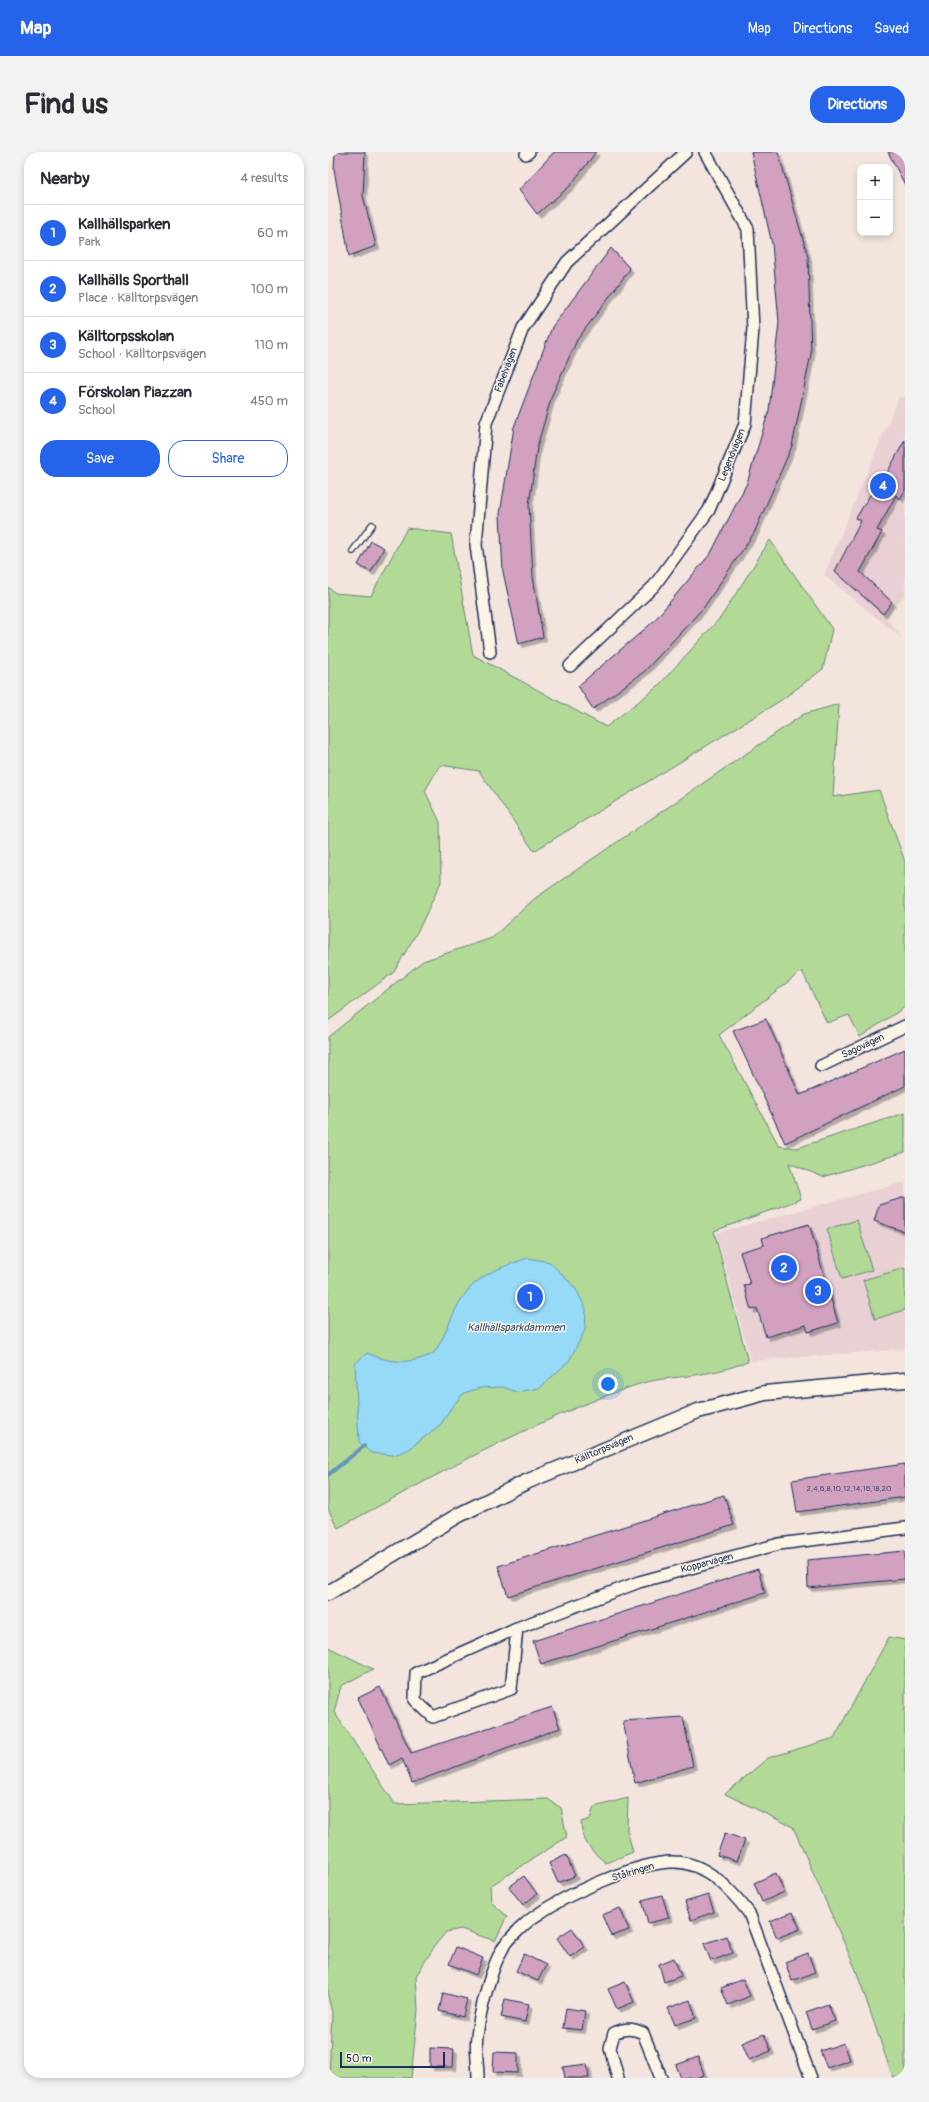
<!DOCTYPE html>
<meta charset="utf-8">
<style>
:root{--surface:#fff;--page:#f2f2f3;--text:#2b2b33;--muted:#7c7c81;--line:#e1e1e2;--accent:#2563eb}
body{margin:0;font-family:Pangolin,sans-serif;background:var(--page);color:var(--text)}
.controls{position:absolute;right:12px;top:12px;display:grid;overflow:hidden;border-radius:8px;box-shadow:0 2px 6px #0003}
.controls button{width:36px;height:36px;display:grid;place-items:center;padding:0;border:0;border-bottom:1px solid var(--line);background:var(--surface);color:var(--text);font:20px sans-serif}
.scale{position:absolute;left:12px;bottom:10px;width:105px;box-sizing:border-box;padding-left:4px;border:2px solid #1b2f5e;border-top:0;font-size:11px;line-height:14px;white-space:nowrap;color:#1b2f5e;-webkit-text-stroke:3px #fcf5e5;paint-order:stroke}
.you{position:absolute;left:280px;top:1232px;width:14px;height:14px;margin:-10px;border:3px solid #fff;border-radius:50%;background:#1a73e8;box-shadow:0 0 0 6px #1a73e833}
.badge{display:grid;place-items:center;width:26px;height:26px;border-radius:50%;background:var(--accent);color:#fff;font-size:13px;font-weight:700}
.pin{position:absolute;translate:-50% -50%;border:2px solid #fff;box-shadow:0 1px 4px #0006}
.list{margin:0;padding:0;list-style:none}
h2{display:flex;justify-content:space-between;align-items:center;height:52px;margin:0;padding:0 16px;font-size:17px}
h2 small{font-size:13px;font-weight:400;color:var(--muted)}
.list li{display:grid;grid-template-columns:26px 1fr auto;gap:12px;align-items:center;box-sizing:border-box;height:56px;padding:0 16px;border-top:1px solid var(--line)}
.list b{display:block;font-size:15px;white-space:nowrap}
.list p{margin:0;font-size:13px;white-space:nowrap;color:var(--muted)}
.list em{font-size:13px;font-style:normal;color:var(--muted)}
.actions{display:flex;gap:8px;padding:12px 16px}
.actions a{flex:1;padding:9px 0;border:1px solid var(--accent);border-radius:16px;text-align:center;font-size:14px;color:var(--accent)}
.actions .main{background:var(--accent);color:#fff}
.map{position:relative;flex:none;width:577px;height:1926px;overflow:hidden;border-radius:16px}
header{display:flex;align-items:center;gap:24px;box-sizing:border-box;height:56px;padding:0 20px;background:var(--accent);color:#fff}
header strong{font-size:19px}
nav{display:flex;gap:22px;margin-inline-start:auto;font-size:14px}
.intro{display:flex;align-items:center;justify-content:space-between;box-sizing:border-box;height:96px;padding:0 24px}
h1{margin:0;font-size:28px}
.button{padding:10px 18px;border-radius:16px;background:var(--accent);color:#fff;font-size:14px;font-weight:700}
main{display:flex;gap:24px;padding:0 24px}
aside{flex:1;background:var(--surface);border-radius:16px;box-shadow:0 2px 6px #0003}
.map>svg:first-child{display:block}
</style>
<header>
<strong>Map</strong>
<nav><a>Map</a><a>Directions</a><a>Saved</a></nav>
</header>
<div class="intro"><h1>Find us</h1><a class="button">Directions</a></div>
<main>
<aside>
<h2>Nearby<small>4 results</small></h2>
<ul class="list">
<li><span class="badge">1</span><div><b>Kallhällsparken</b><p>Park</p></div><em>60 m</em></li>
<li><span class="badge">2</span><div><b>Kallhälls Sporthall</b><p>Place · Källtorpsvägen</p></div><em>100 m</em></li>
<li><span class="badge">3</span><div><b>Källtorpsskolan</b><p>School · Källtorpsvägen</p></div><em>110 m</em></li>
<li><span class="badge">4</span><div><b>Förskolan Piazzan</b><p>School</p></div><em>450 m</em></li>
</ul>
<div class="actions"><a class="main">Save</a><a>Share</a></div>
</aside>
<div class="map">
<svg width="577" height="1926" viewBox="0 0 577 1926">
<defs>
<filter id="shadow"><feDropShadow dx="3.5" dy="3.5" stdDeviation="0" flood-color="#0004"/></filter>
</defs>
<rect width="100%" height="100%" fill="#f3e4dd"/>
<filter id="ink" filterUnits="userSpaceOnUse"><feTurbulence type="fractalNoise" baseFrequency=".025" numOctaves="2"/><feDisplacementMap in="SourceGraphic" scale="8" xChannelSelector="R" yChannelSelector="G"/><feConvolveMatrix kernelMatrix="1 2 1 2 8 2 1 2 1" color-interpolation-filters="sRGB"/></filter>
<g filter="url(#ink)">
<!-- built -->
<path fill="#e9d0d4" d="M 571,245 L 577,245 L 577,443 L 557,465 L 575,487 L 496,423 Z
M 577,1030 L 577,1197 L 423,1209 L 388,1081 Z"/>
<!-- green -->
<path fill="#b2da96" stroke="#66847a" d="M 79,376 L 123,382 L 145,503 L 278,575 L 329,535 L 393,465 L 442,388 L 504,477 L 495,517 L 452,549 L 206,699 L 151,619 L 112,613 L 97,639 L 112,670 L 113,730 L 92,775 L 66,820 L 0,869 L 0,435 L 7,441 L 43,444 Z
M 511,552 L 505,645 L 551,638 L 577,710 L 577,855 L 532,885 L 521,863 L 499,871 L 474,819 L 391,883 L 451,994 L 469,996 L 577,961 L 577,1000 L 495,1025 L 461,1011 L 473,1047 L 386,1079 L 420,1210 C 407,1214 393,1219 379,1221 C 355,1226 332,1225 308,1233 C 203,1269 107,1324 10,1376 L 0,1357 L 0,885 L 95,809 L 164,786 L 206,747 L 476,562 Z
M 529,1068 L 544,1118 L 514,1127 L 499,1077 Z
M 577,1116 L 577,1158 L 547,1167 L 535,1128 Z
M 561,1485 L 577,1488 L 577,1926 L 565,1926 L 528,1818 L 465,1675 L 397,1642 L 440,1606 L 506,1586 Z
M 0,1495 L 45,1517 L 13,1534 L 6,1560 L 67,1652 L 220,1647 L 233,1656 L 239,1685 L 162,1734 L 163,1750 L 179,1764 L 167,1789 L 133,1777 L 118,1780 L 108,1792 L 88,1824 L 90,1858 L 83,1926 L 1,1926 L 4,1861 L 0,1844 Z
M 300,1646 L 299,1678 L 305,1700 L 278,1711 C 263,1699 254,1690 253,1670 L 262,1667 L 266,1655 Z"/>
<!-- water -->
<path fill="#96daf8" stroke="#6596ba" d="M 200,1106 L 222,1110 L 248,1137 L 258,1157 L 257,1178 L 241,1209 L 212,1236 L 189,1240 L 174,1235 L 152,1236 L 136,1241 L 123,1256 L 113,1272 L 80,1298 L 66,1303 L 43,1301 L 31,1290 L 27,1212 L 39,1201 C 61,1211 84,1213 106,1201 C 114,1189 119,1176 125,1163 C 141,1126 164,1118 200,1106 Z"/>
<g fill="none" stroke-linecap="round" stroke-linejoin="round">
<!-- stream -->
<path stroke="#6596ba" stroke-width="4" d="M 0,1323 L 36,1294"/>
</g>
<!-- building -->
<path fill="#d1a1bf" stroke="#1b2f5e" filter="url(#shadow)" d="M 7,0 L 37,0 L 35,44 L 48,94 L 21,104 L 6,17 Z
M 226,0 L 268,0 L 242,34 L 209,62 L 191,38 Z
M 423,0 L 450,0 L 480,105 L 483,202 L 464,294 L 426,381 L 376,455 L 317,519 L 265,557 L 250,534 L 325,470 L 383,401 L 419,331 L 441,258 L 451,170 L 444,92 Z
M 560,0 L 577,0 L 577,33 Z
M 283,96 L 302,117 L 249,188 L 224,243 L 209,295 L 201,353 L 205,425 L 215,485 L 191,492 L 175,420 L 172,362 L 186,275 L 224,175 Z
M 577,288 L 577,338 L 572,347 L 568,343 L 549,378 L 554,380 L 532,420 L 564,450 L 555,462 L 507,419 L 533,369 L 528,366 L 551,328 L 554,330 Z
M 43,389 L 56,396 L 43,420 L 30,413 Z
M 438,867 L 472,943 L 577,897 L 577,934 L 457,991 L 405,879 Z
M 577,1045 L 577,1080 L 546,1069 L 551,1053 Z
M 481,1072 L 510,1171 L 480,1180 L 478,1173 L 438,1185 L 429,1156 L 423,1158 L 416,1133 L 422,1132 L 412,1100 L 436,1093 L 434,1086 Z
M 577,1312 L 577,1345 L 469,1360 L 464,1328 Z
M 396,1343 L 406,1373 L 180,1444 L 170,1414 Z
M 577,1399 L 577,1427 L 480,1436 L 479,1408 Z
M 430,1417 L 437,1441 L 213,1512 L 205,1489 Z
M 52,1535 L 83,1601 L 224,1555 L 232,1576 L 84,1631 L 74,1606 L 61,1613 L 30,1546 Z
M 355,1565 L 365,1614 L 307,1631 L 295,1569 Z
M 397,1681 L 417,1688 L 409,1709 L 389,1703 Z
M 238,1703 L 247,1724 L 230,1731 L 221,1711 Z
M 448,1721 L 456,1740 L 434,1750 L 426,1731 Z
M 196,1724 L 209,1742 L 195,1753 L 181,1735 Z
M 334,1743 L 341,1766 L 320,1771 L 314,1748 Z
M 380,1743 L 386,1760 L 363,1768 L 357,1750 Z
M 292,1756 L 301,1778 L 283,1784 L 274,1763 Z
M 465,1760 L 472,1777 L 449,1786 L 442,1769 Z
M 244,1776 L 257,1795 L 242,1805 L 229,1786 Z
M 398,1784 L 405,1801 L 383,1809 L 376,1792 Z
M 128,1795 L 155,1806 L 148,1823 L 121,1812 Z
M 480,1801 L 487,1820 L 464,1829 L 457,1810 Z
M 196,1802 L 218,1813 L 210,1829 L 188,1819 Z
M 346,1806 L 353,1824 L 336,1830 L 331,1812 Z
M 415,1827 L 422,1844 L 400,1853 L 393,1836 Z
M 297,1830 L 306,1850 L 289,1857 L 280,1837 Z
M 115,1841 L 139,1847 L 135,1865 L 111,1859 Z
M 177,1847 L 201,1852 L 197,1870 L 173,1865 Z
M 362,1848 L 368,1866 L 347,1873 L 340,1856 Z
M 500,1852 L 507,1869 L 484,1877 L 478,1860 Z
M 238,1856 L 257,1859 L 254,1878 L 235,1876 Z
M 436,1882 L 443,1899 L 421,1908 L 414,1891 Z
M 516,1891 L 522,1908 L 499,1916 L 492,1899 Z
M 102,1896 L 126,1897 L 125,1915 L 102,1915 Z
M 166,1900 L 190,1901 L 190,1921 L 165,1920 Z
M 370,1905 L 376,1923 L 368,1926 L 353,1926 L 348,1913 Z
M 259,1912 L 261,1926 L 237,1926 L 235,1915 Z"/>
<g fill="none" stroke-linecap="round" stroke-linejoin="round">
<!-- service casing -->
<g stroke="#1b2f5e" stroke-width="8">
<path id="service" d="M 25,399 L 44,373"/>
</g>
<!-- minor casing -->
<g stroke="#1b2f5e" stroke-width="14">
<path id="minor" d="M 198,2 L 201,0
M 162,500 L 148,393 L 158,271 L 195,176 L 239,110 L 358,0
M 242,514 L 326,434 L 381,358 L 417,272 L 425,177 L 420,77 L 377,0
M 493,914 L 577,874
M 189,1476 L 183,1537 L 105,1565 L 87,1548 L 88,1521 L 189,1476 L 311,1430 L 451,1392 L 577,1376
M 150,1926 C 150,1912 147,1897 149,1884 C 152,1859 163,1815 176,1794 C 182,1786 200,1768 209,1763 C 237,1743 312,1709 346,1710 C 378,1710 403,1738 421,1761 L 483,1926
M 290,1926 L 282,1896 L 286,1881 C 297,1876 304,1876 315,1881 L 333,1926"/>
</g>
<!-- tertiary casing -->
<g stroke="#1b2f5e" stroke-width="17">
<path id="tertiary" d="M 0,1441 L 131,1363 L 198,1330 L 370,1259 L 437,1241 L 577,1228"/>
</g>
<!-- service -->
<use href="#service" stroke="#fcf5e5" stroke-width="5.5"/>
<!-- minor -->
<use href="#minor" stroke="#fcf5e5" stroke-width="11"/>
<!-- tertiary -->
<use href="#tertiary" stroke="#fcf5e5" stroke-width="14"/>
</g>
</g>
<g text-anchor="middle" dominant-baseline="central" stroke-width="3" stroke-linejoin="round" paint-order="stroke">
<!-- number labels -->
<g font-size="8" fill="#484c76">
<text x="521" y="1336">2,4,6,8,10,12,14,16,18,20</text>
</g>
<!-- street labels -->
<g font-size="10" fill="#1b2f5e" stroke="#fcf5e5">
<text transform="translate(178 218) rotate(-69)">Fabelvägen</text>
<text transform="translate(404 303) rotate(-68)">Legendvägen</text>
<text transform="translate(535 894) rotate(-25)">Sagovägen</text>
<text transform="translate(276 1297) rotate(-23)">Källtorpsvägen</text>
<text transform="translate(379 1411) rotate(-15)">Kopparvägen</text>
<text transform="translate(305 1720) rotate(-17)">Stålringen</text>
</g>
<!-- water labels -->
<g font-size="11" font-style="italic" fill="#34517d" stroke="#fcf5e5">
<text x="188" y="1175">Kallhällsparkdammen</text>
</g>
</g>
</svg>
<div class="controls">
<button>+</button>
<button>−</button>
</div>
<div class="scale">50 m</div>
<div class="you"></div>
<div class="pin badge" style="left:202px;top:1145px">1</div>
<div class="pin badge" style="left:456px;top:1116px">2</div>
<div class="pin badge" style="left:490px;top:1139px">3</div>
<div class="pin badge" style="left:555px;top:334px">4</div>
</div>
</main>
